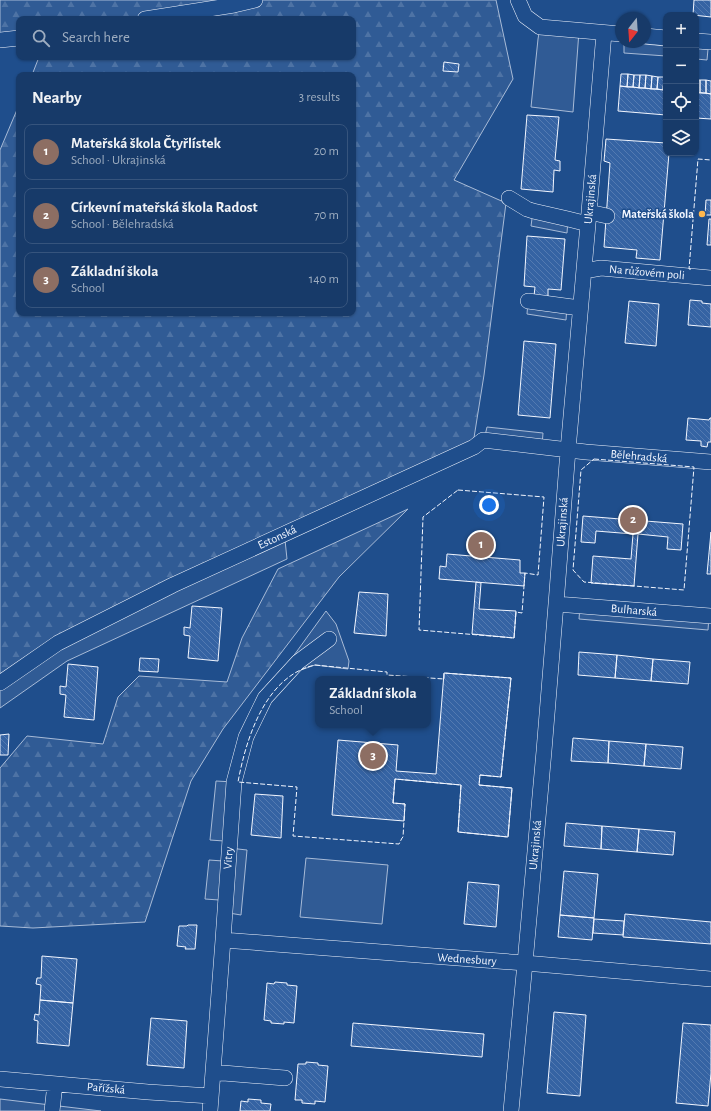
<!DOCTYPE html>
<meta charset="utf-8">
<style>
:root{--surface:#173a69;--page:#244571;--text:#f1f3f6;--muted:#9eadc0;--line:#36547d;--accent:#95b2f1}
body{margin:0;font-family:"Alegreya Sans",sans-serif;background:var(--page);color:var(--text)}
.controls{position:absolute;right:12px;top:12px;display:grid;overflow:hidden;border-radius:8px;box-shadow:0 1px 3px #0004}
.controls button{width:36px;height:36px;display:grid;place-items:center;padding:0;border:0;border-bottom:1px solid var(--line);background:var(--surface);color:var(--text);font:20px sans-serif}
.compass{position:absolute;left:615px;top:12px;width:36px;height:36px;border-radius:50%;background:var(--surface);box-shadow:0 1px 3px #0004;rotate:197deg}
.you{position:absolute;left:489px;top:505px;width:14px;height:14px;margin:-10px;border:3px solid #fff;border-radius:50%;background:#1a73e8;box-shadow:0 0 0 6px #1a73e833}
.badge{display:grid;place-items:center;width:26px;height:26px;border-radius:50%;background:var(--accent);color:#fff;font-size:13px;font-weight:700}
.pin{position:absolute;translate:-50% -50%;border:2px solid #fff;box-shadow:0 1px 4px #0006}
.popup{position:absolute;left:315px;top:676px;width:116px;height:52px;box-sizing:border-box;display:grid;place-content:center;border-radius:8px;background:var(--surface);filter:drop-shadow(0 1px 3px #0005);font-size:13px;white-space:nowrap;color:var(--muted)}
.popup b{font-size:15px;color:var(--text)}
.popup::after{content:'';position:absolute;left:50%;top:100%;margin-left:-8px;border:8px solid transparent;border-top-color:var(--surface)}
.list{margin:0;padding:0;list-style:none}
h2{display:flex;justify-content:space-between;align-items:center;height:52px;margin:0;padding:0 16px;font-size:17px}
h2 small{font-size:13px;font-weight:400;color:var(--muted)}
.list li{display:grid;grid-template-columns:26px 1fr auto;gap:12px;align-items:center;box-sizing:border-box;height:56px;margin:0 8px 8px;padding:0 8px;border:1px solid var(--line);border-radius:8px}
.list b{display:block;font-size:15px;white-space:nowrap}
.list p{margin:0;font-size:13px;white-space:nowrap;color:var(--muted)}
.list em{font-size:13px;font-style:normal;color:var(--muted)}
.icon{flex:none;width:22px;height:22px;fill:none;stroke:currentColor;stroke-width:2;stroke-linecap:round;stroke-linejoin:round}
.map{position:relative;flex:none;width:711px;height:1111px;overflow:hidden}
.search{position:absolute;background:var(--surface);box-shadow:0 1px 3px #0004;left:16px;top:16px;width:340px;height:44px;display:flex;align-items:center;gap:10px;box-sizing:border-box;padding:0 14px;border-radius:8px;color:var(--muted);font-size:15px}
.panel{position:absolute;background:var(--surface);box-shadow:0 1px 3px #0004;left:16px;top:72px;width:340px;height:244px;border-radius:8px}
.map>svg:first-child{display:block}
</style>
<div class="map">
<svg width="711" height="1111" viewBox="0 0 711 1111">
<defs>
<pattern id="forest-firs" width="22" height="20" patternUnits="userSpaceOnUse"><rect width="22" height="20" fill="#305b95"/><path d="M5 1l3.5 6h-7zM16 11l3.5 6h-7z" fill="#4e73a5"/></pattern>
<pattern id="building-back-hatch" width="6" height="6" patternUnits="userSpaceOnUse"><rect width="6" height="6" fill="#3563a3"/><path d="M-1 5l2 2M0 0l6 6M5-1l2 2" fill="none" stroke="#537ab1"/></pattern>
</defs>
<rect width="100%" height="100%" fill="#1f4e8c"/>
<!-- built -->
<path fill="#305b95" stroke="#a8bbd7" d="M 540,27 L 579,31 L 573,112 L 531,107 L 538,39 Z
M 624,42 L 666,46 L 666,56 L 624,53 Z
M 696,48 L 708,49 L 707,60 L 696,59 Z
M 533,211 L 568,219 L 567,233 L 531,226 Z
M 528,301 L 567,306 L 566,320 L 527,314 Z
M 487,427 L 543,433 L 542,446 L 484,440 Z
M 285,540 L 287,559 L 67,661 L 0,708 L 0,688 L 63,644 Z
M 580,606 L 709,616 L 708,630 L 579,619 Z
M 326,611 L 336,624 L 349,661 L 348,669 L 315,665 L 298,671 L 292,658 Z
M 216,781 L 234,782 L 234,848 L 238,849 L 247,850 L 241,915 L 229,913 L 219,900 L 205,899 L 209,860 L 223,861 L 224,841 L 210,840 Z
M 306,858 L 388,865 L 382,924 L 300,917 Z
M 0,1099 L 101,1111 L 0,1111 Z"/>
<!-- forest -->
<path fill="url(#forest-firs)" stroke="#a8bbd7" d="M 0,0 L 496,0 L 513,79 L 454,180 L 506,203 L 484,375 L 473,444 L 0,677 L 0,150 L 19,105 L 19,313 L 353,313 L 353,75 L 32,75 L 39,57 L 353,57 L 353,19 L 19,19 L 19,36 L 0,36 Z
M 408,509 L 339,577 L 223,729 L 191,781 L 145,922 L 33,928 L 0,926 L 0,768 L 27,736 L 103,744 L 118,697 L 139,676 L 227,682 L 242,638 L 278,569 Z"/>
<!-- building -->
<path fill="url(#building-back-hatch)" stroke="#f2f6ff" d="M 694,0 L 711,0 L 711,17 L 693,15 Z
M 444,62 L 459,64 L 458,72 L 443,71 Z
M 621,74 L 628,74 L 627,87 L 620,86 Z
M 628,74 L 634,75 L 633,87 L 627,87 Z
M 634,75 L 640,75 L 639,88 L 633,87 Z
M 640,75 L 646,75 L 645,88 L 639,88 Z
M 646,75 L 652,76 L 651,89 L 645,88 Z
M 652,76 L 658,77 L 657,89 L 651,89 Z
M 658,77 L 664,77 L 663,90 L 657,89 Z
M 664,77 L 666,77 L 666,90 L 663,90 Z
M 696,80 L 700,80 L 700,93 L 696,92 Z
M 700,80 L 706,80 L 706,93 L 700,93 Z
M 706,80 L 711,81 L 711,94 L 706,93 Z
M 620,86 L 666,90 L 666,115 L 618,111 Z
M 696,92 L 711,94 L 711,119 L 696,118 Z
M 527,115 L 559,117 L 555,160 L 560,161 L 560,171 L 554,170 L 553,192 L 521,189 Z
M 606,139 L 666,143 L 666,153 L 669,153 L 660,260 L 636,258 L 637,250 L 604,247 L 610,163 L 604,161 Z
M 706,200 L 711,200 L 711,215 L 705,215 Z
M 709,219 L 711,219 L 711,245 L 707,245 Z
M 527,236 L 565,239 L 561,290 L 548,289 L 548,297 L 534,296 L 535,287 L 524,286 Z
M 690,300 L 702,301 L 702,303 L 711,304 L 711,327 L 688,325 Z
M 629,301 L 659,304 L 656,346 L 625,343 Z
M 524,341 L 556,344 L 550,418 L 518,415 Z
M 688,418 L 709,420 L 710,418 L 711,418 L 711,442 L 708,442 L 707,447 L 701,446 L 701,441 L 686,440 Z
M 583,516 L 683,524 L 681,550 L 667,549 L 668,537 L 638,534 L 634,586 L 591,583 L 593,556 L 631,559 L 633,534 L 596,531 L 595,543 L 581,542 Z
M 711,532 L 711,574 L 707,574 Z
M 447,554 L 520,560 L 520,573 L 525,573 L 524,586 L 439,579 L 440,566 L 446,567 Z
M 476,582 L 481,583 L 479,609 L 516,611 L 514,638 L 472,634 Z
M 359,592 L 388,594 L 386,636 L 354,633 Z
M 192,606 L 222,608 L 218,661 L 188,658 L 190,636 L 184,635 L 184,627 L 190,628 Z
M 579,652 L 617,655 L 615,678 L 578,675 Z
M 617,655 L 653,659 L 651,681 L 615,678 Z
M 140,658 L 159,659 L 158,672 L 139,671 Z
M 653,659 L 690,662 L 688,684 L 651,681 Z
M 68,664 L 98,667 L 94,720 L 64,717 L 66,695 L 60,694 L 60,686 L 66,687 Z
M 444,673 L 511,678 L 501,777 L 480,775 L 479,785 L 512,788 L 508,837 L 458,832 L 461,785 L 395,779 L 393,803 L 405,804 L 404,821 L 332,815 L 338,740 L 398,745 L 396,771 L 436,774 Z
M 9,734 L 8,755 L 0,755 L 0,735 Z
M 573,738 L 609,741 L 608,763 L 571,761 Z
M 609,741 L 646,744 L 644,766 L 608,763 Z
M 646,744 L 683,747 L 681,769 L 644,766 Z
M 255,794 L 283,796 L 281,838 L 251,835 Z
M 566,823 L 602,826 L 601,849 L 564,846 Z
M 602,826 L 639,829 L 637,852 L 601,849 Z
M 639,829 L 675,832 L 673,855 L 637,852 Z
M 564,871 L 598,874 L 594,918 L 560,915 Z
M 468,882 L 499,885 L 496,927 L 464,924 Z
M 625,914 L 711,922 L 711,944 L 623,937 Z
M 560,915 L 594,918 L 592,940 L 558,937 Z
M 594,919 L 624,921 L 623,935 L 593,933 Z
M 188,925 L 197,925 L 195,949 L 185,949 L 186,947 L 177,946 L 179,926 L 187,926 Z
M 42,956 L 77,959 L 73,1003 L 40,1000 L 41,985 L 36,984 L 37,978 L 41,978 Z
M 275,982 L 287,983 L 287,985 L 297,986 L 294,1023 L 284,1022 L 284,1024 L 271,1023 L 271,1021 L 264,1020 L 267,983 L 274,984 Z
M 40,1000 L 73,1003 L 69,1046 L 37,1043 L 38,1021 L 34,1020 L 35,1014 L 39,1015 Z
M 554,1012 L 586,1015 L 580,1096 L 547,1093 Z
M 151,1018 L 187,1021 L 184,1068 L 147,1065 Z
M 353,1023 L 484,1034 L 482,1057 L 351,1046 Z
M 683,1023 L 711,1025 L 711,1073 L 708,1106 L 676,1103 Z
M 306,1062 L 318,1063 L 318,1065 L 328,1066 L 325,1102 L 315,1101 L 315,1104 L 302,1103 L 302,1100 L 295,1100 L 298,1064 L 306,1064 Z
M 248,1099 L 261,1100 L 261,1103 L 271,1104 L 270,1111 L 240,1111 L 241,1101 L 248,1102 Z"/>
<g fill="none" stroke-linecap="round" stroke-linejoin="round">
<!-- minor casing -->
<g stroke="#f2f6ff" stroke-width="16">
<path id="minor" d="M 518,0 L 525,16 L 540,27 L 621,34
M 145,19 L 234,5 L 255,0
M 645,36 L 666,38
M 0,40 L 19,38
M 696,41 L 711,42
M 509,198 L 527,209 L 533,211 L 568,219 L 588,224
M 589,212 L 607,216
M 584,271 L 601,268 L 711,278
M 528,301 L 580,308
M 556,604 L 711,616
M 0,683 L 58,643 L 173,585 L 474,447 L 483,440 L 586,452 L 711,462
M 223,940 L 525,963 L 711,979
M 213,1074 L 223,1073 L 285,1078
M 0,1079 L 148,1092 L 211,1096
M 52,1111 L 55,1084
M 210,1111 L 223,940 L 234,782 L 246,737 L 265,698 L 298,662 L 329,639
M 511,1111 L 525,963 L 544,751 L 556,604 L 568,450 L 588,224 L 604,33"/>
</g>
<!-- minor -->
<use href="#minor" stroke="#1f4e8c" stroke-width="15"/>
<!-- fence -->
<path stroke="#f2f6ff" stroke-width="1" stroke-dasharray="5 2" stroke-linecap="butt" d="M 691,269 L 689,269 L 698,159 L 711,160
M 594,459 L 694,467 L 684,590 L 584,582 L 573,570 L 581,470 Z
M 458,490 L 544,497 L 538,575 L 525,573 L 522,613 L 516,612 L 514,638 L 419,630 L 423,517 Z
M 315,665 L 387,672 L 387,675 L 444,679 L 444,673 L 511,678 L 501,777 L 480,775 L 479,785 L 512,788 L 508,837 L 458,832 L 461,785 L 395,779 L 393,803 L 405,804 L 403,837 L 402,838 L 399,844 L 293,836 L 297,787 L 238,782 C 246,739 265,676 315,665 Z"/>
</g>
<!-- markers -->
<circle fill="#ffb74d" stroke="#1f4e8c" stroke-width="1.5" cx="702" cy="214" r="4"/>
<g text-anchor="middle" dominant-baseline="central" stroke-width="3" stroke-linejoin="round" paint-order="stroke">
<!-- street labels -->
<g font-size="12" fill="#f2f6ff" stroke="#1f4e8c">
<text transform="translate(590 199) rotate(-85)">Ukrajinská</text>
<text transform="translate(647 272) rotate(5)">Na růžovém poli</text>
<text transform="translate(639 456) rotate(5)">Bělehradská</text>
<text transform="translate(562 522) rotate(-86)">Ukrajinská</text>
<text transform="translate(277 537) rotate(-25)">Estonská</text>
<text transform="translate(634 610) rotate(5)">Bulharská</text>
<text transform="translate(535 845) rotate(-85)">Ukrajinská</text>
<text transform="translate(228 858) rotate(-86)">Vitry</text>
<text transform="translate(467 959) rotate(4)">Wednesbury</text>
<text transform="translate(106 1088) rotate(5)">Pařížská</text>
</g>
<!-- poi labels -->
<g font-size="12" font-weight="bold" fill="#f2f6ff" stroke="#1f4e8c" text-anchor="end">
<text x="694" y="214">Mateřská škola</text>
</g>
</g>
</svg>
<div class="controls">
<button>+</button>
<button>−</button>
<button><svg class="icon" aria-label="locate" viewBox="0 0 24 24"><circle cx="12" cy="12" r="6"/><path d="M12 2v4M12 18v4M2 12h4M18 12h4"/></svg></button>
<button><svg class="icon" aria-label="layers" viewBox="0 0 24 24"><path d="M12 4l9 5-9 5-9-5zM3 14l9 5 9-5"/></svg></button>
</div>
<svg class="compass" viewBox="-18 -18 36 36"><path d="M0-13l5 13h-10z" fill="#e53935"/><path d="M0 13l5-13h-10z" fill="#9eadc0"/></svg>
<div class="you"></div>
<div class="pin badge" style="left:481px;top:545px;background:#8d6e63">1</div>
<div class="pin badge" style="left:633px;top:520px;background:#8d6e63">2</div>
<div class="pin badge" style="left:373px;top:756px;background:#8d6e63">3</div>
<div class="popup"><b>Základní škola</b>School</div>
<div class="search"><svg class="icon" aria-label="search" viewBox="0 0 24 24"><circle cx="10" cy="10" r="6"/><path d="M15 15l6 6"/></svg>Search here</div>
<section class="panel">
<h2>Nearby<small>3 results</small></h2>
<ul class="list">
<li><span class="badge" style="background:#8d6e63">1</span><div><b>Mateřská škola Čtyřlístek</b><p>School · Ukrajinská</p></div><em>20 m</em></li>
<li><span class="badge" style="background:#8d6e63">2</span><div><b>Církevní mateřská škola Radost</b><p>School · Bělehradská</p></div><em>70 m</em></li>
<li><span class="badge" style="background:#8d6e63">3</span><div><b>Základní škola</b><p>School</p></div><em>140 m</em></li>
</ul>
</section>
</div>
